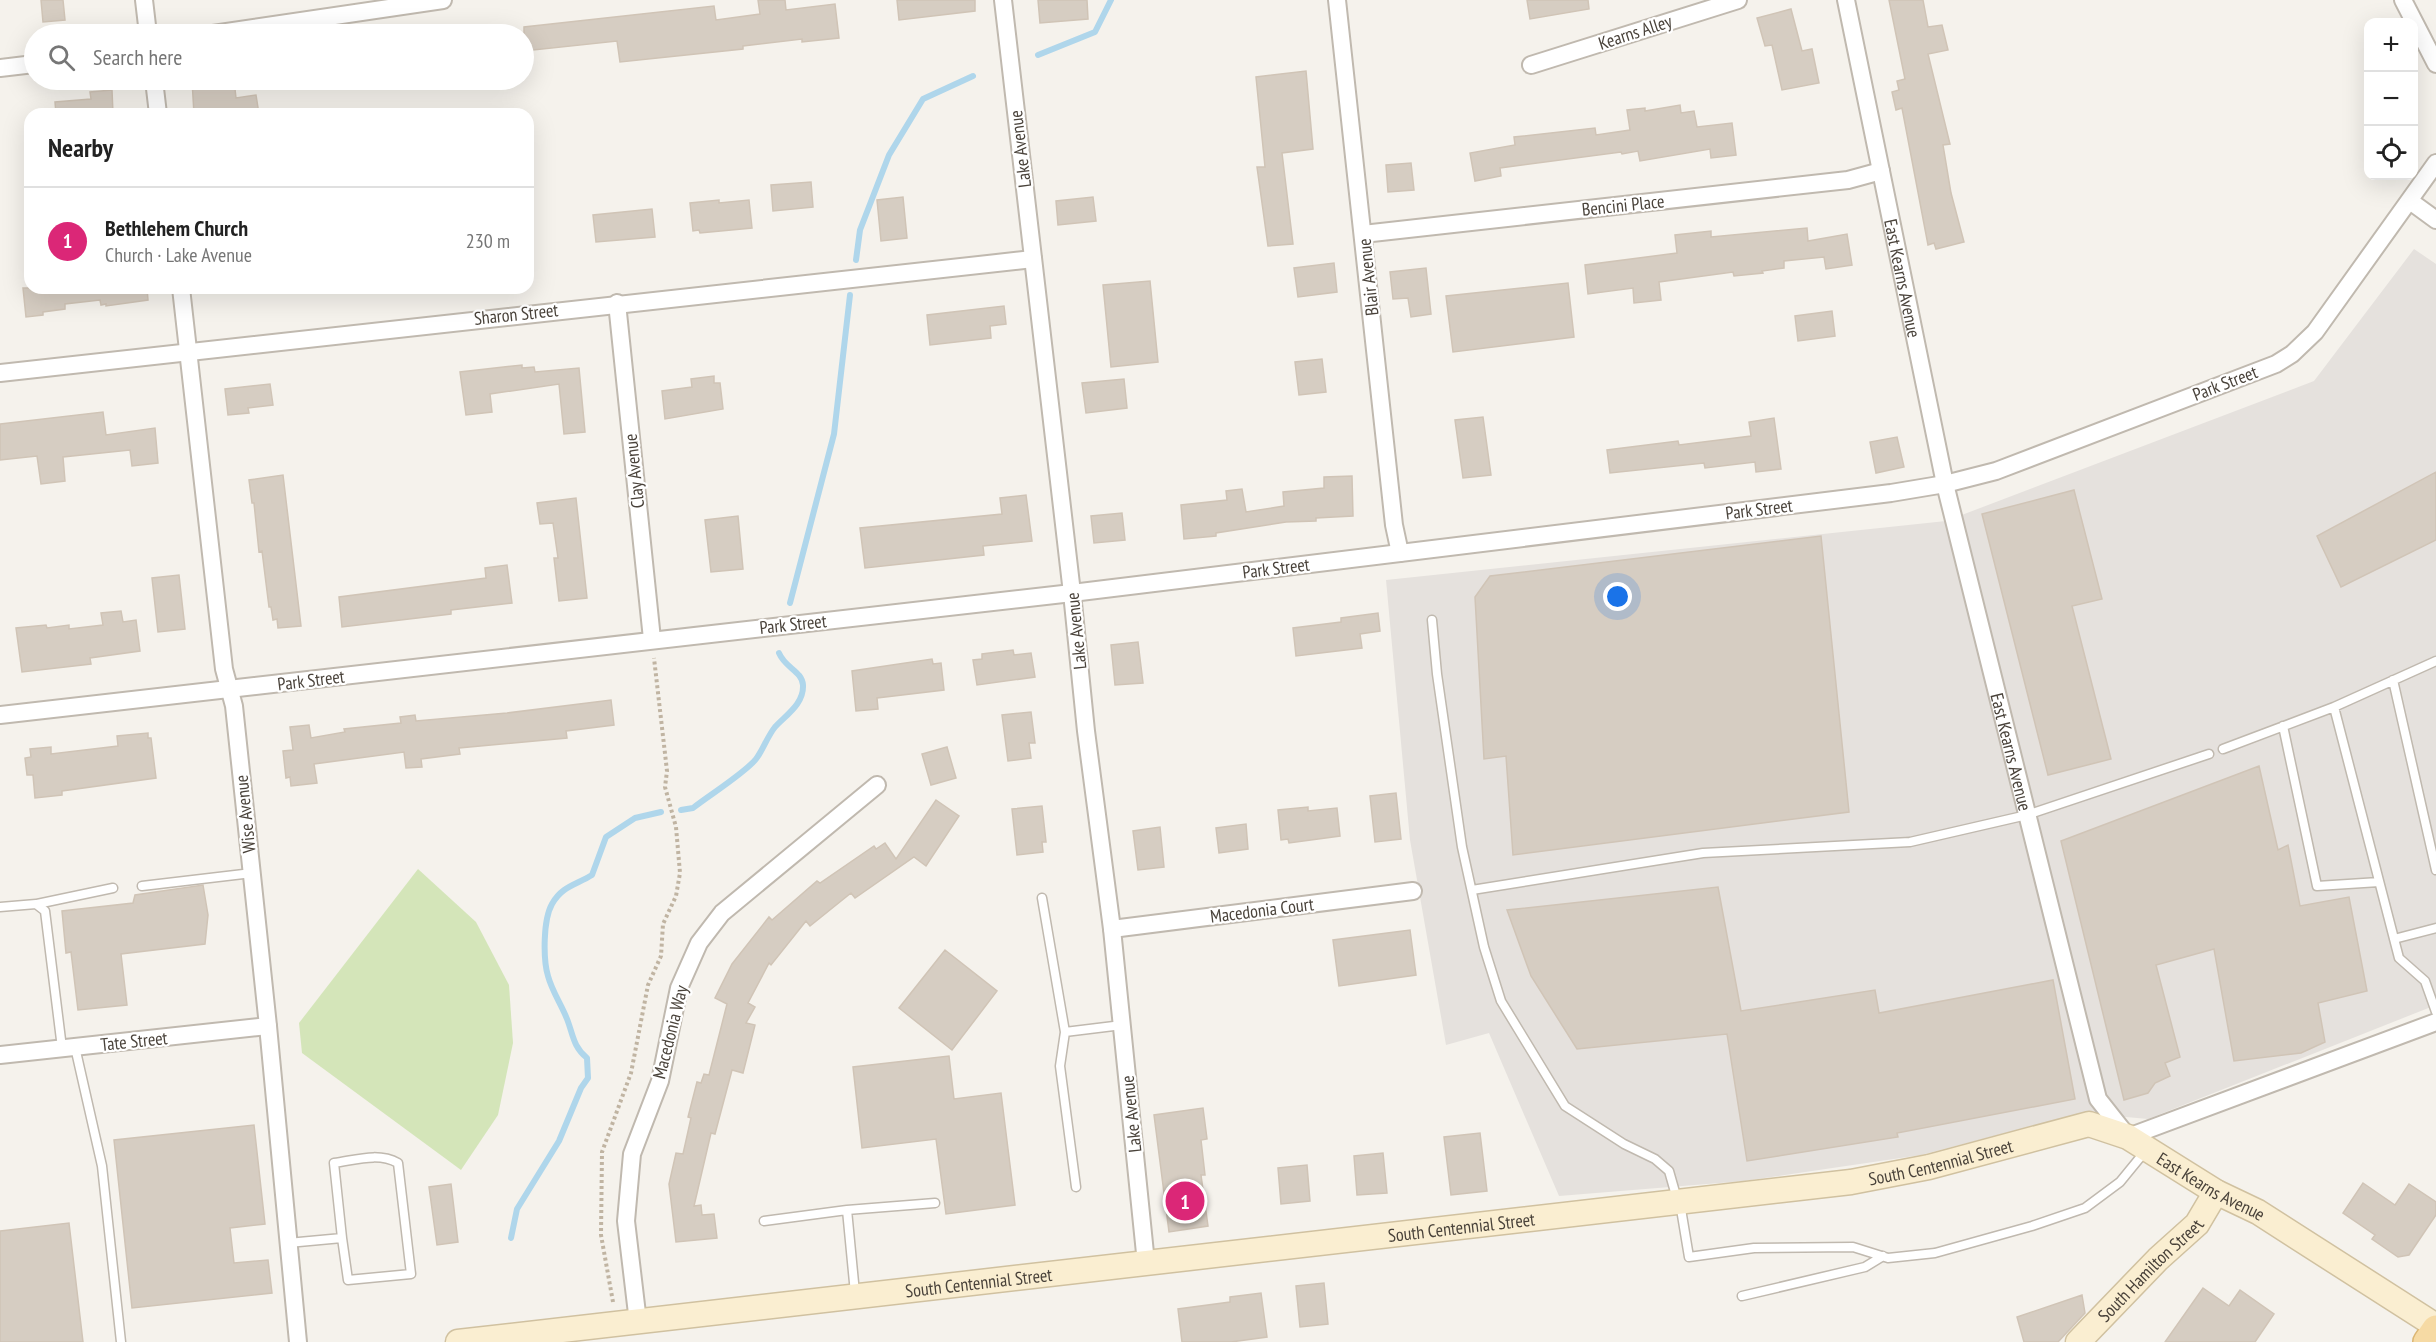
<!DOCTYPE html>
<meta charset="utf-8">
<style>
:root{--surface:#fff;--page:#f6f6f6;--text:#222;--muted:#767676;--line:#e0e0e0;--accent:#db2777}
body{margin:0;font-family:"PT Sans Narrow",sans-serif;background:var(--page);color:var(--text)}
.controls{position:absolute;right:18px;top:18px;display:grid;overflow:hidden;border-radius:12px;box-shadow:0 6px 24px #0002}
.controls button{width:54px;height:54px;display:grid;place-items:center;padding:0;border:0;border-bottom:2px solid var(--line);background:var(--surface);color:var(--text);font:30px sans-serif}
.you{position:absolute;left:1618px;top:597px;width:21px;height:21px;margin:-15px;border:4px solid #fff;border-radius:50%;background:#1a73e8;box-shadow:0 0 0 9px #1a73e833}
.badge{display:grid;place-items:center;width:39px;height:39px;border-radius:50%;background:var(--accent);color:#fff;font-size:20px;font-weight:700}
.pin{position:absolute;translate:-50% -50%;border:3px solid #fff;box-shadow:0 2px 6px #0006}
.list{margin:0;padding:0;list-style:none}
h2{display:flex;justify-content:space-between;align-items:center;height:78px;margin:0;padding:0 24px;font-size:26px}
h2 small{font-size:20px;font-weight:400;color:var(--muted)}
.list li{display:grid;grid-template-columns:39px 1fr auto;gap:18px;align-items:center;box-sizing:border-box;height:108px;padding:0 24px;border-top:2px solid var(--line)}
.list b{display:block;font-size:22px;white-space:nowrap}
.list p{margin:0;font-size:20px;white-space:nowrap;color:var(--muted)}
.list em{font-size:20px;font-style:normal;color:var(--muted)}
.icon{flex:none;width:33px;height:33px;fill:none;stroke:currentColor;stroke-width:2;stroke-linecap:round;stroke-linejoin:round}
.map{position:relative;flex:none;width:2436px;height:1342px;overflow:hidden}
.search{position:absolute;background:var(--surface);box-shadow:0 6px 24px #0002;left:24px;top:24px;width:510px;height:66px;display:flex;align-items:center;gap:15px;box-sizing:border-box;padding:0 21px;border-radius:33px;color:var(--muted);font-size:22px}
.panel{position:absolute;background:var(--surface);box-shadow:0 6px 24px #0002;left:24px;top:108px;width:510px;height:186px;border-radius:18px}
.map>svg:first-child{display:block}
</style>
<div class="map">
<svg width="2436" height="1342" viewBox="0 0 2436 1342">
<rect width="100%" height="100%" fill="#f5f2ec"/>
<!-- industrial -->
<path fill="#e5e1dd" d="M 2414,249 L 2436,264 L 2436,1005 L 2148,1119 L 2082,1113 L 1921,1155 L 1744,1181 L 1559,1196 L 1489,1033 L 1446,1045 L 1410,840 L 1386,580 L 1946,521 L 2314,381 Z"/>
<!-- green -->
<path fill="#d4e5b9" d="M 418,869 L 476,922 L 509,985 L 513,1043 L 498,1115 L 461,1170 L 302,1053 L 299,1023 Z"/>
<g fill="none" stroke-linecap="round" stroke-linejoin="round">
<!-- stream -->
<path stroke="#afd6eb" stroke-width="6" d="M 1038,55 L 1095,32 L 1111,0
M 856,260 L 860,230 L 889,155 L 923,99 L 973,76
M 790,603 L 834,434 L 850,295
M 681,810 L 693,808 C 708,796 745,773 756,759 C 763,750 767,737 775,727 C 786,715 804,704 803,685 C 802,671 785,668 779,653
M 511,1238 L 517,1209 L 559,1141 L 581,1088 L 588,1078 L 587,1058 C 573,1047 573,1034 567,1019 C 561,1004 552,991 548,976 C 543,959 543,920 552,904 C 562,886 576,885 592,875 L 606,837 L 635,818 L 661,812"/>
</g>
<!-- building -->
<path fill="#d6cdc2" stroke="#d0c4b6" stroke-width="1.5" d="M 41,0 L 63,0 L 65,20 L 43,22 Z
M 758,0 L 785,0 L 786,10 L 835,4 L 839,38 L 802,42 L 802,39 L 743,46 L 743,49 L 620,62 L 617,41 L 524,51 L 524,27 L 714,6 L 716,20 L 760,14 Z
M 897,0 L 975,0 L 975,11 L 899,20 Z
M 1038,0 L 1087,0 L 1088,19 L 1040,23 Z
M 1527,0 L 1588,0 L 1589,9 L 1530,19 Z
M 1889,0 L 1923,0 L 1928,27 L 1942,25 L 1948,50 L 1928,54 L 1950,144 L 1943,145 L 1951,193 L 1964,242 L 1936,249 L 1934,243 L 1928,245 L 1902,108 L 1896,110 L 1892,92 L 1899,90 L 1897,81 L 1905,79 Z
M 1791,9 L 1802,51 L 1812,49 L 1819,83 L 1782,90 L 1772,45 L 1765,46 L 1757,18 Z
M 1306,71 L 1313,149 L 1282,153 L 1293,244 L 1268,246 L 1257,167 L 1265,167 L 1256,77 Z
M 192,80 L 234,80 L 236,98 L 256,95 L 259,114 L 194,114 Z
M 112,90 L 113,114 L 56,114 L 55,102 L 91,99 L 90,92 Z
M 1680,105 L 1681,113 L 1694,111 L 1697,127 L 1732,123 L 1736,155 L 1711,158 L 1710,149 L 1640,161 L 1638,151 L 1622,154 L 1621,152 L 1500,168 L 1501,176 L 1475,181 L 1470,153 L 1515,145 L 1514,137 L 1595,128 L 1596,135 L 1630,130 L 1627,110 L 1645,108 L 1645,111 Z
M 1411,163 L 1414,190 L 1388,192 L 1386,165 Z
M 811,182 L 813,207 L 773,211 L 771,185 Z
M 903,197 L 907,238 L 881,241 L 877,200 Z
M 1093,197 L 1096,221 L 1058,225 L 1056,201 Z
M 719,200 L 719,203 L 749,200 L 752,228 L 700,233 L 699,230 L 693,231 L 690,203 Z
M 652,209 L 655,237 L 596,242 L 593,215 Z
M 1807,228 L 1808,241 L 1847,234 L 1852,265 L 1826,269 L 1824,257 L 1784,261 L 1784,268 L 1762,271 L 1763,273 L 1734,276 L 1733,272 L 1659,282 L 1661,300 L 1634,303 L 1633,288 L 1588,294 L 1585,265 L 1677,253 L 1675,235 L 1711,231 L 1711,237 Z
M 1334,263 L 1337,292 L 1298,297 L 1294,268 Z
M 1426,268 L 1431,314 L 1411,317 L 1408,298 L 1393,299 L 1390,272 Z
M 1150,281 L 1158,362 L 1111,367 L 1103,285 Z
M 1568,283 L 1574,337 L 1453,352 L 1446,296 Z
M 23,288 L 147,288 L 148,300 L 106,306 L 106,304 L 101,305 L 100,300 L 65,304 L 65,309 L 43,312 L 43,315 L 26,317 Z
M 1004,306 L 1006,324 L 990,326 L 991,338 L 930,345 L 927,315 Z
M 1832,311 L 1835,336 L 1798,341 L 1795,316 Z
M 1322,359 L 1326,392 L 1299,395 L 1295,362 Z
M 522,365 L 522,368 L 534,367 L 535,372 L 579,368 L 585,432 L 564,434 L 559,384 L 490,394 L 492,412 L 466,415 L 460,372 Z
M 714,376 L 714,383 L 720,383 L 723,409 L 665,419 L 662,391 L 692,387 L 691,379 Z
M 1124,379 L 1127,408 L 1086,413 L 1082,383 Z
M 270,384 L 273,405 L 248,408 L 249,413 L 228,415 L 225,389 Z
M 103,412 L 106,435 L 155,428 L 158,463 L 132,466 L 130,450 L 63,457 L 65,481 L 41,484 L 37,456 L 0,460 L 0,424 Z
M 1483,417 L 1491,475 L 1463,478 L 1455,420 Z
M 1774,418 L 1781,469 L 1756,472 L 1755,462 L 1705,468 L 1704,463 L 1610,473 L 1607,450 L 1678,441 L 1679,445 L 1751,436 L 1749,422 Z
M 1897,437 L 1904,467 L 1876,473 L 1870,442 Z
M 2436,472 L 2436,540 L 2341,587 L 2317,536 Z
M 283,475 L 301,626 L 278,628 L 277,619 L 273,620 L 271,607 L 269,607 L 262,551 L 259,552 L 254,503 L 252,503 L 249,480 Z
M 1352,476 L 1353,516 L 1316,518 L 1316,521 L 1286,522 L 1216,533 L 1216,536 L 1184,539 L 1181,505 L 1227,500 L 1226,491 L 1242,489 L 1246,512 L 1284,506 L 1283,492 L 1324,488 L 1324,477 Z
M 2074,490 L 2102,599 L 2072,606 L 2111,759 L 2048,775 L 1982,514 Z
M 1026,495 L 1032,541 L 983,546 L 984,555 L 865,568 L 860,528 L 1002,514 L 1000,498 Z
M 576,498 L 587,598 L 559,601 L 554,558 L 558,558 L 553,523 L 540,524 L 537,503 Z
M 1122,513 L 1125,540 L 1094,543 L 1091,516 Z
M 738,516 L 743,569 L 711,572 L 705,520 Z
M 1821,536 L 1849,812 L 1513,855 L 1506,756 L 1484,759 L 1475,597 L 1490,576 Z
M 507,565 L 512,603 L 451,610 L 451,614 L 342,627 L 339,597 L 486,578 L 485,568 Z
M 179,575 L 185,629 L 158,632 L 152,578 Z
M 121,611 L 123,622 L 136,620 L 140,651 L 90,658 L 91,664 L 22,672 L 16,628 L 46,625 L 47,628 L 69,625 L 69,629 L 103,625 L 101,613 Z
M 1378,613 L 1380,631 L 1360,634 L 1362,648 L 1296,656 L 1293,628 L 1341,622 L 1341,618 Z
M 1138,642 L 1143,683 L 1115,685 L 1111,645 Z
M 1013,650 L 1014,655 L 1031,653 L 1035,677 L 977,685 L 973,660 L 982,659 L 982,654 Z
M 932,659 L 933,664 L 941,663 L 944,690 L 877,698 L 878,709 L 856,711 L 852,671 Z
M 611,700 L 614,725 L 566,731 L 567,738 L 459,748 L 460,754 L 421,759 L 422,767 L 406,768 L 404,752 L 314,764 L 317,783 L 291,786 L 290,777 L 286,778 L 283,751 L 293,750 L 290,727 L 309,725 L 311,738 L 345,732 L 344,729 L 401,723 L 400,717 L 415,715 L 416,721 L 507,713 Z
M 1031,712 L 1035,743 L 1029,743 L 1031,758 L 1008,761 L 1002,715 Z
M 148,733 L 148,738 L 151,738 L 156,778 L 62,791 L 62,795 L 35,798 L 33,775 L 27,775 L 25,758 L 31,757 L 30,749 L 51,747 L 51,754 L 118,746 L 117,736 Z
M 947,747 L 956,778 L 931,785 L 922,754 Z
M 2259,766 L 2278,850 L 2288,845 L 2300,906 L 2349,897 L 2367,991 L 2318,1003 L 2325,1042 L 2301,1053 L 2234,1061 L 2214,949 L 2156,965 L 2180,1057 L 2165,1063 L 2170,1076 L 2155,1083 L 2148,1093 L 2124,1100 L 2061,841 Z
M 1396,793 L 1401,839 L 1375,842 L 1370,796 Z
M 936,800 L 959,816 L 926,866 L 914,857 L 855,898 L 851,893 L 810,926 L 806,921 L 771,965 L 769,963 L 748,1003 L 755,1007 L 746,1023 L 755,1025 L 743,1073 L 732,1070 L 715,1134 L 711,1133 L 694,1206 L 701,1205 L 702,1215 L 714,1214 L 717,1238 L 676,1242 L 669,1184 L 676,1153 L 683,1154 L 691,1118 L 688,1117 L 697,1082 L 701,1083 L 704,1074 L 709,1075 L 727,1004 L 715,998 L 732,964 L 769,917 L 772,920 L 817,881 L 820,883 L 874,846 L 876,849 L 885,843 L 896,859 Z
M 1042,806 L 1046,842 L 1042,842 L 1043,852 L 1017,855 L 1012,809 Z
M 1308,807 L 1308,811 L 1337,808 L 1340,836 L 1289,843 L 1288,839 L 1281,840 L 1278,810 Z
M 1246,824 L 1248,849 L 1219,853 L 1216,828 Z
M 1160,827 L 1164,867 L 1138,870 L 1133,831 Z
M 203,885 L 208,915 L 205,944 L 121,954 L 127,1005 L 78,1010 L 71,952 L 66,953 L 62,911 L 133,903 L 135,895 Z
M 1718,887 L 1741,1011 L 1875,990 L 1879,1013 L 2053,980 L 2075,1099 L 1897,1133 L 1898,1137 L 1747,1161 L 1727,1034 L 1577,1049 L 1531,976 L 1507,910 Z
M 1410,930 L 1416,975 L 1339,986 L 1333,940 Z
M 945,950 L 997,991 L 952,1050 L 899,1008 Z
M 949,1056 L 954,1099 L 1001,1093 L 1015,1205 L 946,1214 L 936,1139 L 862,1148 L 853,1067 Z
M 1203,1108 L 1207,1139 L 1201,1140 L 1205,1175 L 1201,1175 L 1208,1226 L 1169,1232 L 1154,1115 Z
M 254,1125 L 265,1224 L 230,1228 L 234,1263 L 268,1260 L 272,1293 L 132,1308 L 114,1140 Z
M 1480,1133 L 1487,1191 L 1451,1195 L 1444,1137 Z
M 1383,1153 L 1387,1193 L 1357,1195 L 1354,1156 Z
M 1307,1165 L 1310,1201 L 1281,1204 L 1278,1168 Z
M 2363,1183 L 2395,1205 L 2409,1184 L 2436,1202 L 2436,1215 L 2409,1255 L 2398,1257 L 2372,1239 L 2375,1235 L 2343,1213 Z
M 451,1184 L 458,1242 L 437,1245 L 429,1187 Z
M 69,1223 L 83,1342 L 0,1342 L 0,1231 Z
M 1324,1283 L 1328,1324 L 1300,1327 L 1296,1286 Z
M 2203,1288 L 2229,1306 L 2240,1290 L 2274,1314 L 2255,1342 L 2165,1342 Z
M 1261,1293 L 1267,1337 L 1231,1342 L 1182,1342 L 1178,1309 L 1230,1302 L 1230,1297 Z
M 2082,1295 L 2085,1313 L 2058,1342 L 2024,1342 L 2017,1317 Z"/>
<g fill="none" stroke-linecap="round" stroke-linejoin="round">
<!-- lane casing -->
<g stroke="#c0b9af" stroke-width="11">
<path id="lane" d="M 1432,620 L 1437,674 L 1462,847 L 1484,947 L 1501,1001 L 1565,1106 L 1624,1144 L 1655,1159 L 1669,1171 L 1677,1199
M 2436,661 L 2334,707 L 2399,958 L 2425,981 L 2436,1012
M 2393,680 L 2436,870
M 2283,726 L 2317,886 L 2379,882
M 2223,749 L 2334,707
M 142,886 L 252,873
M 1472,890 L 1703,853 L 1910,842 L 2027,815 L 2209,754
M 1042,898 L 1065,1032
M 37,904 L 113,888
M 0,907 L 36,904 L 45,911 L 62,1048
M 2394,939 L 2436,928
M 75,1047 L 102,1166 L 121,1342
M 1076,1187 L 1060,1066 L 1065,1032 L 1122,1025
M 1680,1203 L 1689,1257 L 1754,1248 L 1853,1247 L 1888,1258 L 1935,1253 L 2032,1226 L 2085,1208 L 2120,1182 L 2147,1149
M 764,1221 L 847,1210
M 288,1243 L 342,1238 L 348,1280 L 411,1274 L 398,1163 C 378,1152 356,1160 334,1163 L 342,1238
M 855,1293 L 847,1210 L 935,1203
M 1742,1296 L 1865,1267 L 1883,1256"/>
</g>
<!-- street casing -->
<g stroke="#c0b9af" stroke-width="20">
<g id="street">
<path d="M 144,0 L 148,34"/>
<path d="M 1003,0 L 1072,593 L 1086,731 L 1112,929 L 1146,1263"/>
<path d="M 1337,0 L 1394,525 L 1400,553"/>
<path id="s1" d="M 1846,0 L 1945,484 L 2098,1099 L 2128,1137 L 2436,1022"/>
<path d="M 2403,0 L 2436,64"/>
<path d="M 213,34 L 443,0"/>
<path d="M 1531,65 L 1738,0"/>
<path d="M 0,68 L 34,64"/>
<path d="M 154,80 L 158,114"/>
<path d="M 2410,201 L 2436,220"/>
<path d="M 1363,234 L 1848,180 L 1881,171"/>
<path d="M 181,288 L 224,669 L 234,706 L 268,1026 L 298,1342"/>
<path d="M 617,303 L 652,639"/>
<path d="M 0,373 L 1033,259"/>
<path d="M 0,715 L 1072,593 L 1891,493 L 1945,484 L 1996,471 L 2276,364 L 2292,354 L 2315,332 L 2436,163"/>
<path d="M 1112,929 L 1413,891"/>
<path d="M 0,1055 L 268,1026"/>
<path d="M 638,1322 L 626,1221 L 632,1154 L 660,1081 L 679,988 L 699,943 L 722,913 L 877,785"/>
</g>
</g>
<!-- secondary casing -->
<g stroke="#d0c1a0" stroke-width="27">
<g id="secondary">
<path id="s2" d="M 458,1342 L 1851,1182 L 1929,1167 L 2089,1124 L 2128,1137 L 2216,1192 L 2258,1212 L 2436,1326"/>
<path id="s3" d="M 2078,1342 L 2158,1259 L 2197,1224 L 2216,1192"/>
</g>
</g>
<!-- primary casing -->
<g stroke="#dbb674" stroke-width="30">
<path id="primary" d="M 2427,1342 L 2436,1329"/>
</g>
<!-- path -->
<path stroke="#c0b4a2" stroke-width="4" stroke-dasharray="3 3" stroke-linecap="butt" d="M 613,1302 L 601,1235 L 602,1152 L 631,1073 L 648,985 L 661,956 L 663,924 L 676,896 L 680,873 L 676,827 L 665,787 L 667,771 L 654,658"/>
<!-- lane -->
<use href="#lane" stroke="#fff" stroke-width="8"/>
<!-- street -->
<use href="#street" stroke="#fff" stroke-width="16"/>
<!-- secondary -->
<use href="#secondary" stroke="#faeed1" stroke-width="24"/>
<!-- primary -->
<use href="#primary" stroke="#f6daa4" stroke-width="27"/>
</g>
<g text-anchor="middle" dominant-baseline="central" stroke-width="4.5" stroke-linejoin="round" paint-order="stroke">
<!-- street labels -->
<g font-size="18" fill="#49423a" stroke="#fff">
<text transform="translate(1635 32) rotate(-18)">Kearns Alley</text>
<text transform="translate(1020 149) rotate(-97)">Lake Avenue</text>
<text transform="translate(1623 205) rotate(-6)">Bencini Place</text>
<text transform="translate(1368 277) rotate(-96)">Blair Avenue</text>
<text stroke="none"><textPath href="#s1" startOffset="284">East Kearns Avenue</textPath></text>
<text transform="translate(516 314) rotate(-6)">Sharon Street</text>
<text transform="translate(2225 383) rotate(-21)">Park Street</text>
<text transform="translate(634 471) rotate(-96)">Clay Avenue</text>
<text transform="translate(1759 509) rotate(-7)">Park Street</text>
<text transform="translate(1276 568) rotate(-7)">Park Street</text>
<text transform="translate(793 624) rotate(-6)">Park Street</text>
<text transform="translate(1076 631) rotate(-96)">Lake Avenue</text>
<text transform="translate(311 680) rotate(-7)">Park Street</text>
<text stroke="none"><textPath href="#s1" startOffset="770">East Kearns Avenue</textPath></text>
<text transform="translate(245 814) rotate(-96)">Wise Avenue</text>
<text transform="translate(1262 910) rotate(-7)">Macedonia Court</text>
<text transform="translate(670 1032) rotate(-76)">Macedonia Way</text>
<text transform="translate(134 1041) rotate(-6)">Tate Street</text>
<text transform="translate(1131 1114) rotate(-96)">Lake Avenue</text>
<text stroke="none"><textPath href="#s2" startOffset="1494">South Centennial Street</textPath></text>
<text stroke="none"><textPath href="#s2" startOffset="1785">East Kearns Avenue</textPath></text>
<text stroke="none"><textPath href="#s2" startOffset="1010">South Centennial Street</textPath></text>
<text stroke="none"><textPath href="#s3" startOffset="102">South Hamilton Street</textPath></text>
<text stroke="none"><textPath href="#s2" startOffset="524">South Centennial Street</textPath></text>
</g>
</g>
</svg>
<div class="controls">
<button>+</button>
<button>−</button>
<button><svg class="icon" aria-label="locate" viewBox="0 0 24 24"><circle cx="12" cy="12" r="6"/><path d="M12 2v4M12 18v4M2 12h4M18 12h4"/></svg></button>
</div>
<div class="you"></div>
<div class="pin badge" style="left:1185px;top:1201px">1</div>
<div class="search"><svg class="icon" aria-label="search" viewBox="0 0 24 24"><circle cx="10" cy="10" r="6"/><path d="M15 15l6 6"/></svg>Search here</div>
<section class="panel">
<h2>Nearby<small></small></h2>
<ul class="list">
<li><span class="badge">1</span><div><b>Bethlehem Church</b><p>Church · Lake Avenue</p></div><em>230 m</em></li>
</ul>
</section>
</div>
